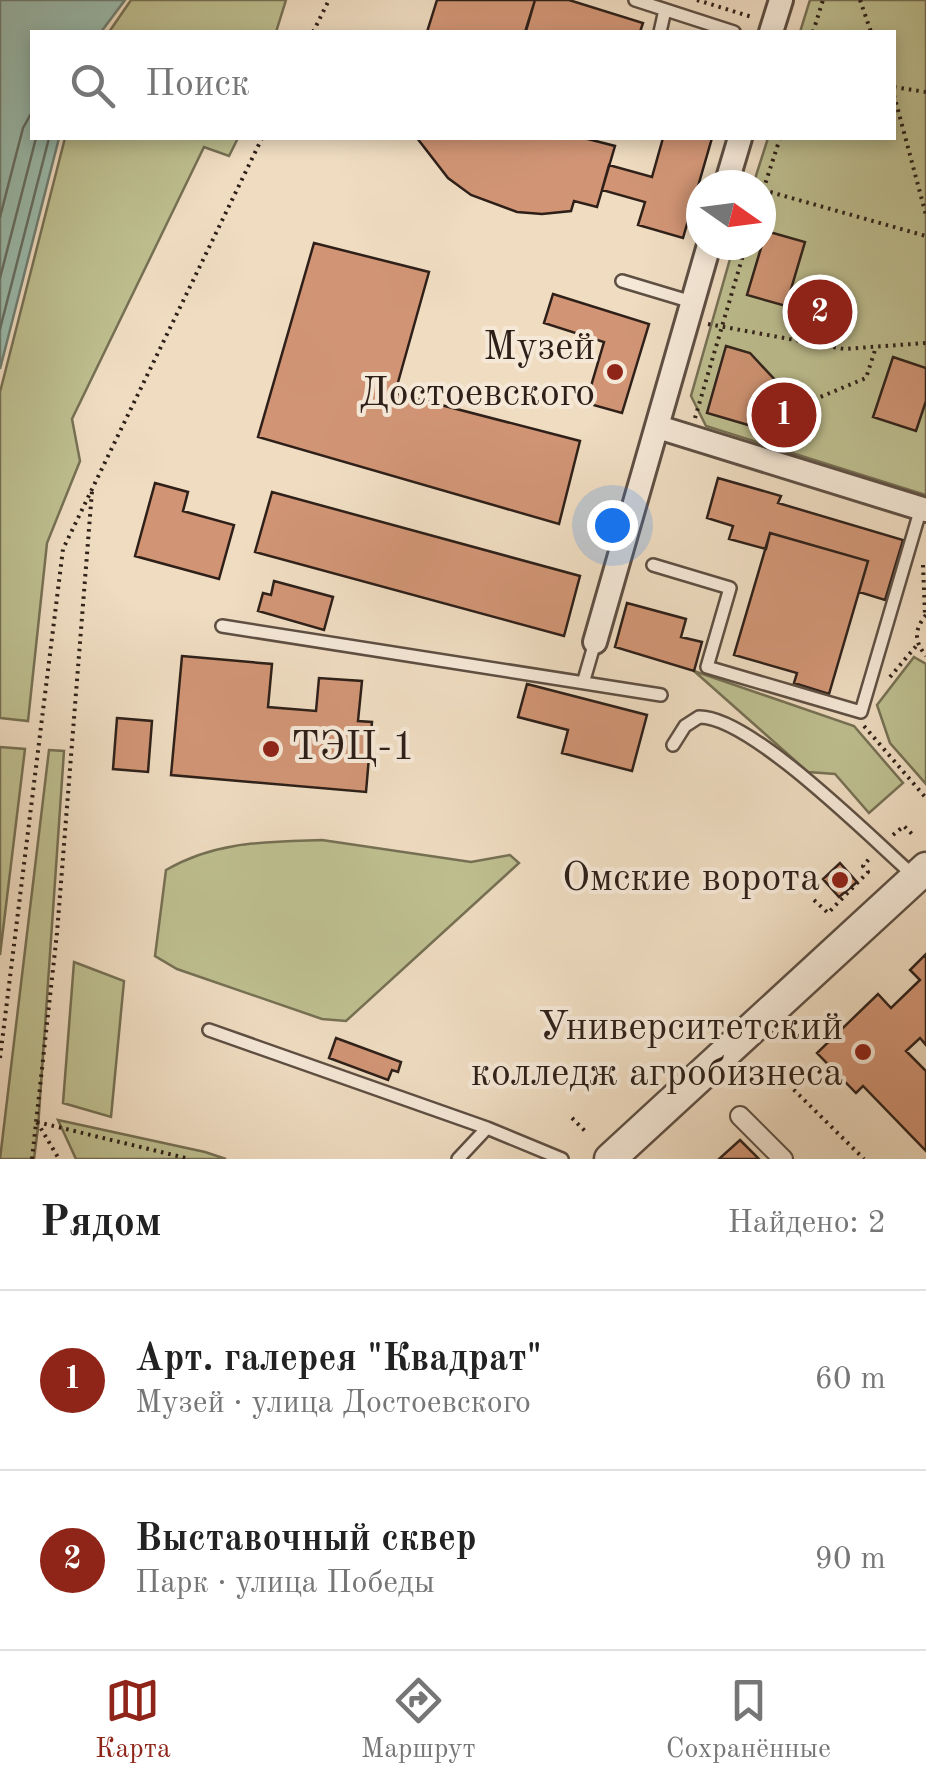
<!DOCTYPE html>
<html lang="ru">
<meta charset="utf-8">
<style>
:root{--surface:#fff;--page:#f6f6f6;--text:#222;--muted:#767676;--line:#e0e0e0;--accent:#8f2418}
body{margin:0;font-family:"Old Standard TT",serif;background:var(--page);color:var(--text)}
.compass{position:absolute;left:686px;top:170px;width:90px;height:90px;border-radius:50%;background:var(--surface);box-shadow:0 5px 15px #0003;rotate:104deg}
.you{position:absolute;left:612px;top:525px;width:35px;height:35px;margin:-25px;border:8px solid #fff;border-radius:50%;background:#1a73e8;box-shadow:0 0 0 15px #1a73e833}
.badge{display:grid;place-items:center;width:65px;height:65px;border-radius:50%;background:var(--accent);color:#fff;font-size:32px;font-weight:700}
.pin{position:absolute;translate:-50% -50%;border:5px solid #fff;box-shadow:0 2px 10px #0006}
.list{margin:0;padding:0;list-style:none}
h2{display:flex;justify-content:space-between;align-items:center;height:130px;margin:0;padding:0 40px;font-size:42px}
h2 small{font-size:32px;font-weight:400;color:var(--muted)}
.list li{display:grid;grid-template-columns:65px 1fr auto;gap:30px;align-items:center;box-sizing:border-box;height:180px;padding:0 40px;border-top:2px solid var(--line)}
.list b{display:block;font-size:38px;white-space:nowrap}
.list p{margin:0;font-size:32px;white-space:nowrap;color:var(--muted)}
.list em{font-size:32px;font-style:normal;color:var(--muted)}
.icon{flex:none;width:55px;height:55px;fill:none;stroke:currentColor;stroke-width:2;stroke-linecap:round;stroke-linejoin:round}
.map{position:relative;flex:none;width:926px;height:1159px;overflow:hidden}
.search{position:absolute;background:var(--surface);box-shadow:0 5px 15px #0003;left:30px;right:30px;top:30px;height:110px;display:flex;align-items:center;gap:25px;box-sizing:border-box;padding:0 35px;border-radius:0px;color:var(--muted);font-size:38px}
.sheet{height:490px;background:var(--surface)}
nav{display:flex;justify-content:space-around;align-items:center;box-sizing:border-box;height:140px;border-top:2px solid var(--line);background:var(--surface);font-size:28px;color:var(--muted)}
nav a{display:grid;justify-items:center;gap:5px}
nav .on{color:var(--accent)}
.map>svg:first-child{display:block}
</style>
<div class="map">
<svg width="926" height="1159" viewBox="0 0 926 1159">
<rect width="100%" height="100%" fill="#efdcc1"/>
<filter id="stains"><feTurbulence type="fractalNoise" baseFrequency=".002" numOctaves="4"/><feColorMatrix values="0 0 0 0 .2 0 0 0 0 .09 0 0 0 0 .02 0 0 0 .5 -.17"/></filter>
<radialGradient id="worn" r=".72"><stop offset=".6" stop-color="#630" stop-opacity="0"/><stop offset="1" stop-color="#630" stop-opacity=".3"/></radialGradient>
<!-- green -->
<path fill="#bebf90" stroke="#767054" stroke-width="2.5" d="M 131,0 L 286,0 L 276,32 L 109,32 Z
M 810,0 L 926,0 L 926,495 L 706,426 L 691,396 L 734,245 L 761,245 L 761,185 L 753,185 L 768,138 L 894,138 L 894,32 L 800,32 Z
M 65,138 L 238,138 L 229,156 L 204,147 L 72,419 L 80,461 L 47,543 L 28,721 L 0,718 L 0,392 Z
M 914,657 L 926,664 L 926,784 L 890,743 L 877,705 Z
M 694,671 L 854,726 L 903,783 L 869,813 L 835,774 L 808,772 Z
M 0,747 L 25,749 L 0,955 Z
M 49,750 L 64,751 L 38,1128 L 34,1159 L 0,1159 Z
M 322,840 L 471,862 L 510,855 L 519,863 L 346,1021 L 322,1019 L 177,969 L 155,956 L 166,870 C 215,841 266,842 322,840 Z
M 74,962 L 124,981 L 111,1117 L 63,1103 Z
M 58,1120 L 205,1152 L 226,1159 L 76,1159 Z"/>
<!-- water -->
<path fill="#9abcae" stroke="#6f7e72" stroke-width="2.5" d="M 0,0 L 125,0 L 101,32 L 32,32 L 32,138 L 59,138 L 0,369 Z"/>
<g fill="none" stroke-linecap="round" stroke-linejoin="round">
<!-- shore -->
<path stroke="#646e64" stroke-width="2.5" d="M 0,217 L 23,128 L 32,112
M 0,278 L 36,138
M 0,329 L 49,138"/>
</g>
<!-- building -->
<path fill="#d19575" stroke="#2e2019" stroke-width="2.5" d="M 437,0 L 535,0 L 525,32 L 427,32 Z
M 535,0 L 569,0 L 643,23 L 640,32 L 530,32 L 526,31 Z
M 417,138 L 584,138 L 615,146 L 597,207 L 574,201 L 571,211 L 542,214 L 517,212 L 471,195 L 448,178 Z
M 663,138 L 712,138 L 683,238 L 638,225 L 645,202 L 602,190 L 609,165 L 652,177 Z
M 766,231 L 805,242 L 786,306 L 747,295 Z
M 314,243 L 429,272 L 395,393 L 580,441 L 559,524 L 258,437 Z
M 553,294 L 649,324 L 622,413 L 586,403 L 604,342 L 544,323 Z
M 726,346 L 750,353 L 790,396 L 779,434 L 707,413 Z
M 893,357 L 926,368 L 926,401 L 916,431 L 873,417 Z
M 718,478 L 781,496 L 778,503 L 903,540 L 885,600 L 859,592 L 868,561 L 770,533 L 766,549 L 729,539 L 733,526 L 707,518 Z
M 155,483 L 188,492 L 183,511 L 234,525 L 219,579 L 135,556 Z
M 272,492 L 580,576 L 564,636 L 255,552 Z
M 770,533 L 868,561 L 829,694 L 794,683 L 797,673 L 734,655 Z
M 274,581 L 333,597 L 324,630 L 258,611 L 263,593 L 271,595 Z
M 627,603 L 686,619 L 681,637 L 702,642 L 694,671 L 615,647 Z
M 182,656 L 272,664 L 268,707 L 316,711 L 319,678 L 362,681 L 358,721 L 372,722 L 366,792 L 171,775 Z
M 527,684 L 647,715 L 632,771 L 562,753 L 568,730 L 518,717 Z
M 117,718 L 152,721 L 148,772 L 113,769 Z
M 840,863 L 857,882 L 839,897 L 823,879 Z
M 926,954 L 926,1045 L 920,1038 L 906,1051 L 926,1071 L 926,1151 L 863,1086 L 856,1093 L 817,1053 L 878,994 L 891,1008 L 920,980 L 910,970 Z
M 336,1038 L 401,1062 L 398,1072 L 392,1070 L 388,1080 L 329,1058 Z
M 740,1140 L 759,1159 L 719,1159 Z"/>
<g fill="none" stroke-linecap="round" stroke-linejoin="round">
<!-- service casing -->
<g stroke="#5e4f43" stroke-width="16">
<path id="service" d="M 635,0 L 734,32
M 660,32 L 665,10
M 622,281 L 692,302
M 653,565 L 730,588 L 707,667 L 861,712 L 921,508
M 222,626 L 661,695
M 584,680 L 595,642
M 673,745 L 685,726 L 699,717 C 750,716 870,837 913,875
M 209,1030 L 487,1128
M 458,1159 L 487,1128 L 562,1159"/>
</g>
<!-- pedestrian casing -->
<g stroke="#5e4f43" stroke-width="22">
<path id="pedestrian" d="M 740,1116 L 783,1159"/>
</g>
<!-- minor casing -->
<g stroke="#5e4f43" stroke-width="28">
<path id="minor" d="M 771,32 L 781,0
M 726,185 L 740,138
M 658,427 L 926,510
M 595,642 L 709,245"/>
</g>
<!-- tertiary casing -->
<g stroke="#5e4f43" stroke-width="35">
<path id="tertiary" d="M 610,1159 L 926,868"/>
</g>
<!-- path -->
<path stroke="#2e2019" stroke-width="4" stroke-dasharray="2.5 5" stroke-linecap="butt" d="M 697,0 L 752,17
M 860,0 L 871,32
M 313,32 L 329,0
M 813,32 L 823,0
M 894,87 L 926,92
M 894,95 L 926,215
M 763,190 L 926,236
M 761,197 L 780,138
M 708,324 L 844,349 L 926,343
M 695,418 L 746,245
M 780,442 L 789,410 L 866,378 L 876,347
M 923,565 L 925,615
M 926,615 C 914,630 914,641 926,656
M 890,677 L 917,645
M 864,726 L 926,798
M 893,835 L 904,826 L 913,835
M 814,900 L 828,913 L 868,872 L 863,866 L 869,859
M 0,1058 L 63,549 L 262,138
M 783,1079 L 864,1159
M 572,1118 L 585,1131
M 37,1122 L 190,1159
M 37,1122 L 59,1159
M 32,1159 L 57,933 L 92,491"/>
<!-- service -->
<use href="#service" stroke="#f5e8d7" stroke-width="11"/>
<!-- pedestrian -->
<use href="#pedestrian" stroke="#f5e8d7" stroke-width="18"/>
<!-- minor -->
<use href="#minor" stroke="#f5e8d7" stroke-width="22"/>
<!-- tertiary -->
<use href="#tertiary" stroke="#f5e8d7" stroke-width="30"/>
</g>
<!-- markers -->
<g fill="#8f2418" stroke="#f5e8d7" stroke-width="4">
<circle cx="615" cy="372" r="10"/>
<circle cx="271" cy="749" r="10"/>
<circle cx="840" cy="880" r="10"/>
<circle cx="863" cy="1052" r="10"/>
</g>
<g text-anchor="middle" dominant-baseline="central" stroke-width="8" stroke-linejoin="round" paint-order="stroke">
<!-- poi labels -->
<g font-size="40" fill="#2e2019" stroke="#f5e8d7" text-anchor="end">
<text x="595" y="349">Музей<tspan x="595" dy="46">Достоевского</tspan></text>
<text x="291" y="749" text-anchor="start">ТЭЦ-1</text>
<text x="820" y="880">Омские ворота</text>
<text x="843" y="1029">Университетский<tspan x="843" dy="46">колледж агробизнеса</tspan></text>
</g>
</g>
<rect width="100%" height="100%" filter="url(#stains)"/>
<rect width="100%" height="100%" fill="url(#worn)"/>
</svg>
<svg class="compass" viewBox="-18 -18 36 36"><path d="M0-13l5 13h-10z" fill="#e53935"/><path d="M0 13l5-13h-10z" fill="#767676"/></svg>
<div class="you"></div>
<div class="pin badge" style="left:784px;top:415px">1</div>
<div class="pin badge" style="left:820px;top:312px">2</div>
<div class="search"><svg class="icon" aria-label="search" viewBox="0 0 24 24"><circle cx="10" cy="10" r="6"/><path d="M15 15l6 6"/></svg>Поиск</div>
</div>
<section class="sheet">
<h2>Рядом<small>Найдено: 2</small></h2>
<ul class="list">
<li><span class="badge">1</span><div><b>Арт. галерея &quot;Квадрат&quot;</b><p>Музей · улица Достоевского</p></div><em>60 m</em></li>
<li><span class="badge">2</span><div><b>Выставочный сквер</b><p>Парк · улица Победы</p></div><em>90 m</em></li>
</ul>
</section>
<nav>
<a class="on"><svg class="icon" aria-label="map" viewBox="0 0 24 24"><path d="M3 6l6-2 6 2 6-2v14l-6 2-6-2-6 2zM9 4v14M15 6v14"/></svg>Карта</a>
<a><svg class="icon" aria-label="directions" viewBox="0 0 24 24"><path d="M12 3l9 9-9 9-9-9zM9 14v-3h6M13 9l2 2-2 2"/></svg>Маршрут</a>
<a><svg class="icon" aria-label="saved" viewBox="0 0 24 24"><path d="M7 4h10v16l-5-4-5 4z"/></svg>Сохранённые</a>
</nav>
